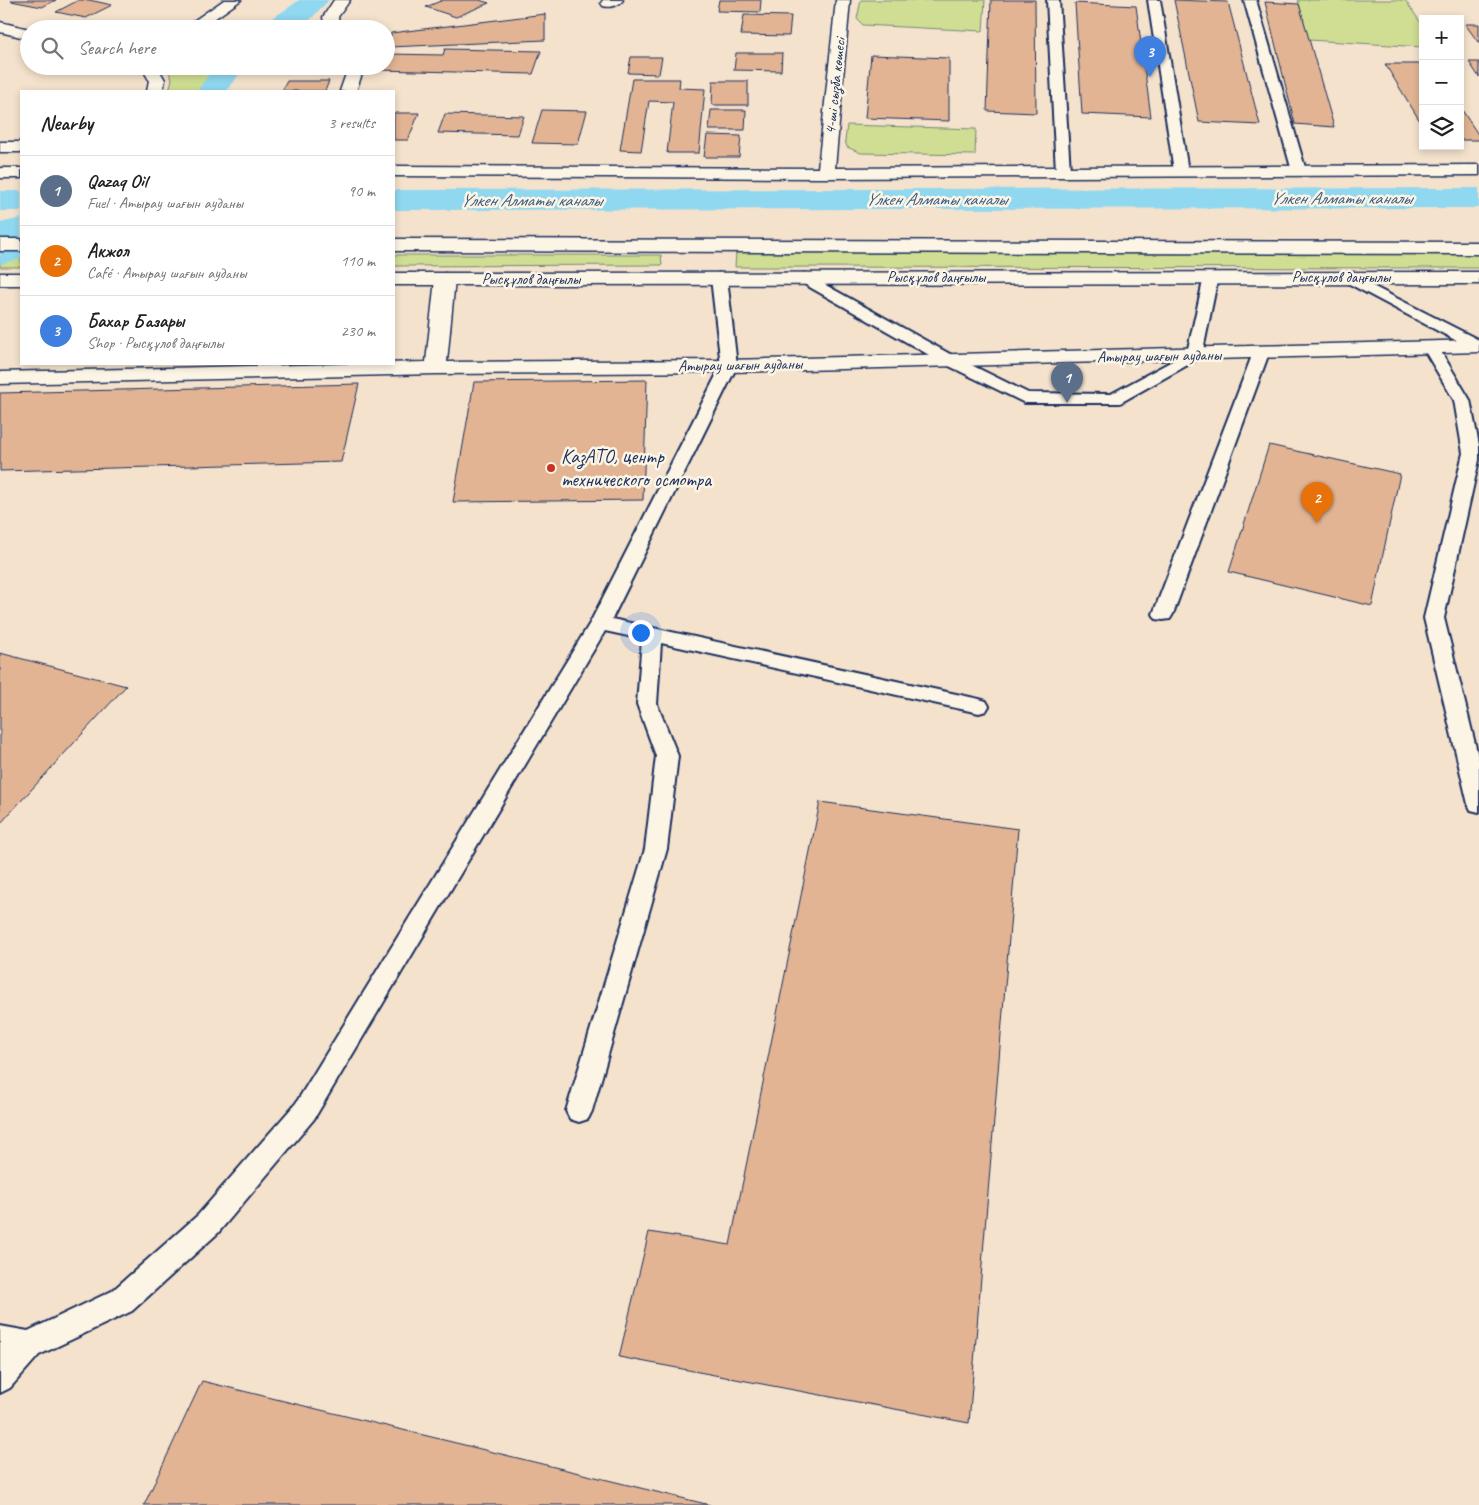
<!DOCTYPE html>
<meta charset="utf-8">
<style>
:root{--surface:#fff;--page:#f6f6f6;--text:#202124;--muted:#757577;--line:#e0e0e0;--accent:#c8321e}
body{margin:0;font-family:Caveat,sans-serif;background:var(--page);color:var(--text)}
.controls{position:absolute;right:15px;top:15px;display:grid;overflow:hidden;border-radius:0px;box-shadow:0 2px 8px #0003}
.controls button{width:45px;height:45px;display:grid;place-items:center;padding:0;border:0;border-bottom:1px solid var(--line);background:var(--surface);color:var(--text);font:25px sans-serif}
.you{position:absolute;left:640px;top:632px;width:18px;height:18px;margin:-12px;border:4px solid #fff;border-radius:50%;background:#1a73e8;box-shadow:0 0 0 8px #1a73e833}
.badge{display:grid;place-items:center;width:32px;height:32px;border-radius:50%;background:var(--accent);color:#fff;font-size:16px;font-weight:700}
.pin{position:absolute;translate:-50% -41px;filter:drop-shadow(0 1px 2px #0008)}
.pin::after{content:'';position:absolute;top:26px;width:18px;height:15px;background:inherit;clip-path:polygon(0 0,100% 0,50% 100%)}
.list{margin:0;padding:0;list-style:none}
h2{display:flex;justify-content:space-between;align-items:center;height:65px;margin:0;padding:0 20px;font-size:21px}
h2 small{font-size:16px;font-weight:400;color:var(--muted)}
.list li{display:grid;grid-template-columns:32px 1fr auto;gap:15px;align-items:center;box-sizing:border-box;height:70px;padding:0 20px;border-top:1px solid var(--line)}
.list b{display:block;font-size:19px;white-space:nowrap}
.list p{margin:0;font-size:16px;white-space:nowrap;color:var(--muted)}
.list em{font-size:16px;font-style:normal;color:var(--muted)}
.icon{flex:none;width:28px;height:28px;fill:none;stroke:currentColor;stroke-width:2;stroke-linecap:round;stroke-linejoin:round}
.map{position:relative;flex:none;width:1479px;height:1505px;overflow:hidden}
.search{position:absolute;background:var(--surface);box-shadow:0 2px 8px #0003;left:20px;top:20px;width:375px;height:55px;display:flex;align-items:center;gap:12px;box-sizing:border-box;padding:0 18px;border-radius:28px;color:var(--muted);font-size:19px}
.panel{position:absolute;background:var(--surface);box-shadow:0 2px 8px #0003;left:20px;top:90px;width:375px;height:275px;border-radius:0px}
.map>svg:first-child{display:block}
</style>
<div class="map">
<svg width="1479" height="1505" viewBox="0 0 1479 1505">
<rect width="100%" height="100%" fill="#f4e2cc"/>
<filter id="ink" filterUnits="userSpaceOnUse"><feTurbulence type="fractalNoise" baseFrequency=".02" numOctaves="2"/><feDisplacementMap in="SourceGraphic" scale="10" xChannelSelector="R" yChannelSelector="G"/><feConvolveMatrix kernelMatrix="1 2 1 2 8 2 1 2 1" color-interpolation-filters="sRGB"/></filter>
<g filter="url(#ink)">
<!-- green -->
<path fill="#cfde92" stroke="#758678" d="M 861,0 L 985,0 L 983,31 L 863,25 L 857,19 Z
M 1298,0 L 1405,0 L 1423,26 L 1423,47 L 1309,40 Z
M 166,66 L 185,66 L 219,71 L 202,91 L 169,91 L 172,79 Z
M 847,125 L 976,129 L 975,155 L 861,153 L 847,147 L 845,141 Z
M 736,252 L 1479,253 L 1479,268 L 735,267 Z
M 394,255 L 661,255 L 662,265 L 394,266 Z
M 0,256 L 21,256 L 21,267 L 0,267 Z"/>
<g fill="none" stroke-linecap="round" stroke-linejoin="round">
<!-- canal -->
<path fill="#8fd8f0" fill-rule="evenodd" d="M 299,0 L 329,0 L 309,21 L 296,29 L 261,29 C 270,16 288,10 299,0 Z
M 215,66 L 245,66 L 227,91 L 197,91 Z
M 1479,188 L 1479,208 L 394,210 L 394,190 Z
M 0,191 L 21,191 L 21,211 L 0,211 Z"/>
<!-- river -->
<path fill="#8fd8f0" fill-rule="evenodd" d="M 21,218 L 21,259 L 0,264 L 0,223 Z"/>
</g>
<!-- building -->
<path fill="#e2b493" stroke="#1b2f5e" d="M 13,0 L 56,0 L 42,7 L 11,1 Z
M 79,0 L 89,0 L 112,5 L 86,18 L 56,12 Z
M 443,0 L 479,0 L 489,3 L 456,17 L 426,7 Z
M 719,0 L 761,0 L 760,12 L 717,11 Z
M 991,0 L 1035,0 L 1036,113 L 987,111 Z
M 1174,0 L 1228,2 L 1260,125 L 1199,122 Z
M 1265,2 L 1299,4 L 1334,127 L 1295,124 Z
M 1075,3 L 1136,6 L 1151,117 L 1082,114 Z
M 545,14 L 545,40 L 390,47 L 391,33 Z
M 744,15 L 791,16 L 789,36 L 741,35 Z
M 1465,24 L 1479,24 L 1479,42 L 1478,42 Z
M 445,49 L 541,51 L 533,74 L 378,70 L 381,66 L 386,66 L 387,54 L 443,55 Z
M 736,53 L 782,53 L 781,71 L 734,70 Z
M 871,55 L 949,58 L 949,121 L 865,118 Z
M 631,57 L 662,57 L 659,74 L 628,73 Z
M 1469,62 L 1479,62 L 1479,77 Z
M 1385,64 L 1423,64 L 1423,126 Z
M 632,79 L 680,79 L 679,88 L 705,89 L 699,153 L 667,153 L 673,102 L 649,101 L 641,151 L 620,150 Z
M 287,81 L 329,81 L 325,91 L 282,91 Z
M 713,81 L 748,81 L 748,105 L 712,105 Z
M 1460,107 L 1479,136 L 1479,140 L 1460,140 Z
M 542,110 L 587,111 L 578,144 L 532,143 Z
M 711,110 L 746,110 L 745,130 L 709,130 Z
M 394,113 L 419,113 L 408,140 L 394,140 Z
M 445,114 L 524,116 L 518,135 L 438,133 Z
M 707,135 L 741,136 L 739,157 L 704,157 Z
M 647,380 L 643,500 L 453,502 L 474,382 Z
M 359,384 L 341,462 L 0,471 L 0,393 Z
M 1269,445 L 1400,474 L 1372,606 L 1229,572 Z
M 0,653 L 126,686 L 0,824 Z
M 820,802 L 1018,829 L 969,1423 L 619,1357 L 649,1232 L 730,1245 Z
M 202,1381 L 710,1505 L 144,1505 Z"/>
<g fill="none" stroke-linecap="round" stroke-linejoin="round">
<!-- service casing -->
<g stroke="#1b2f5e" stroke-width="4">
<path id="service" d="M 1047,0 L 1059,0 L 1070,171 L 1063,175 L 1056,171 Z
M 1148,0 L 1160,0 L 1188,171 L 1181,175 L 1174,171 Z
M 1244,0 L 1256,0 L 1306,171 L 1304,174 L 1294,174 L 1292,171 Z
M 719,273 L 724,275 L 727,278 L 737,366 L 612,619 L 979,699 L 986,701 L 989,706 L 986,711 L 979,713 L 661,643 L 657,704 L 678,756 L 667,849 L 592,1111 L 588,1119 L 579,1122 L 570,1119 L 566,1111 L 645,849 L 656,756 L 637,704 L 642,639 L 605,631 L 314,1119 L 218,1233 L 132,1311 L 39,1355 L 10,1388 L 0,1393 L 0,1326 L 28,1331 L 112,1291 L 198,1215 L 296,1103 L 590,623 L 721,366 L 711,278 L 714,275 Z
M 804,273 L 957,358 L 1028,393 L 1111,394 L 1187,353 L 1204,277 L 1206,274 L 1216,274 L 1218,277 L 1202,355 L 1200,358 L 1120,403 L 1025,403 L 945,364 L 799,281 L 796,278 L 799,275 Z
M 1347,273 L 1479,340 L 1479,351 L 1472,349 L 1342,280 L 1340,277 L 1342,274 Z
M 1431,343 L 1437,345 L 1470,400 L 1479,445 L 1479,460 L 1444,618 L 1479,760 L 1479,812 L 1471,810 L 1468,804 L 1424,618 L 1463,453 L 1454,400 L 1423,348 L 1425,345 Z
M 1261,348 L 1267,350 L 1269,353 L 1173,614 L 1170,619 L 1163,620 L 1156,619 L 1153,614 L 1253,353 L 1255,350 Z"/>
</g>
<!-- minor casing -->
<g stroke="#1b2f5e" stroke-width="3">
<path id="minor" d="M 224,0 L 241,0 L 200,29 L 182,29 Z
M 334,0 L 350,0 L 338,17 L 340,29 L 325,29 L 323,17 Z
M 603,0 L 623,0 C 619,6 610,8 603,6 L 601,3 Z
M 836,0 L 850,0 L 835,168 L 1479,165 L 1479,175 L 826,178 L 394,176 L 394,166 L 818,168 Z
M 0,22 L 29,29 L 29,39 L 0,32 Z
M 141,66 L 157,66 L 165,80 L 163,91 L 147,91 L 149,80 Z
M 346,66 L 362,66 L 363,71 L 356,91 L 340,91 L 347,71 Z
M 0,142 L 21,142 L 21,152 L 0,152 Z
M 0,168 L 21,168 L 21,178 L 0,178 Z
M 445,273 L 452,275 L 455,279 L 447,362 L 729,360 L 1479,340 L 1479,352 L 729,372 L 436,374 L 0,384 L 0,372 L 426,362 L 435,279 L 438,275 Z"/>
</g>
<!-- primary casing -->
<g stroke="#1b2f5e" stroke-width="3">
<path id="primary" d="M 0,239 L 21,239 L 21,251 L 0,251 Z
M 394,239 L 1479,242 L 1479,254 L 394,251 Z
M 1479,272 L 1479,284 L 394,285 L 394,273 Z
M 0,273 L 21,273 L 21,285 L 0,285 Z"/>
</g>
<!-- service -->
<use href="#service" fill="#fcf5e5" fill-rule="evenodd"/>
<!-- minor -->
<use href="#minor" fill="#fcf5e5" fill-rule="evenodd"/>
<!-- primary -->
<use href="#primary" fill="#fcf5e5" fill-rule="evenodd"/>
</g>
</g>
<!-- markers -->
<circle fill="#c8321e" stroke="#fcf5e5" stroke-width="2" cx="551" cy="468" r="5"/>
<g text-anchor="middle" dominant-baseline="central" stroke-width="5" stroke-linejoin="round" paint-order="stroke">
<!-- far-street labels -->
<g font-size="16" fill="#1b2f5e" stroke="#fcf5e5">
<text transform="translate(835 86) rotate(-84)">4-ші сызба көшесі</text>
<text x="936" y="277">Рысқұлов даңғылы</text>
<text x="1341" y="277">Рысқұлов даңғылы</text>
<text x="531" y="279">Рысқұлов даңғылы</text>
<text transform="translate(1159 356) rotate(-1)">Атырау шағын ауданы</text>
<text transform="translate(740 365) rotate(-1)">Атырау шағын ауданы</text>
</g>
<!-- far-water labels -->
<g font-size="18" font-style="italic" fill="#385982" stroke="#fcf5e5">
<text x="1341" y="198">Үлкен Алматы каналы</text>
<text x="936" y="199">Үлкен Алматы каналы</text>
<text x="531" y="200">Үлкен Алматы каналы</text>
</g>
<!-- poi labels -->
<g font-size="20" fill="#1b2f5e" stroke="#fcf5e5" text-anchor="start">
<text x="561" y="456">КазАТО, центр<tspan x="561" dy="23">технического осмотра</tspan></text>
</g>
</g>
</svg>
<div class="controls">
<button>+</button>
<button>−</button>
<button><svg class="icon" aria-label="layers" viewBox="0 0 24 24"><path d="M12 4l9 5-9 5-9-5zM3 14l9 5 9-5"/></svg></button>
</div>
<div class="you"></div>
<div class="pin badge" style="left:1067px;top:403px;background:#5c6f8a">1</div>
<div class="pin badge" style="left:1317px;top:523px;background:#e8710a">2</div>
<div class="pin badge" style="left:1150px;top:77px;background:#3f7fe0">3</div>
<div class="search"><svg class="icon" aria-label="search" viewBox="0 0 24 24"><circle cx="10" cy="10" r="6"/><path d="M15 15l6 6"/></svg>Search here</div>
<section class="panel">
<h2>Nearby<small>3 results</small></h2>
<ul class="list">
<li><span class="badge" style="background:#5c6f8a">1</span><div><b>Qazaq Oil</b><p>Fuel · Атырау шағын ауданы</p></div><em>90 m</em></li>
<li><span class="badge" style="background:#e8710a">2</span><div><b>Акжол</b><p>Café · Атырау шағын ауданы</p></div><em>110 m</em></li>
<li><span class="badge" style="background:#3f7fe0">3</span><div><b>Бахар Базары</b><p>Shop · Рысқұлов даңғылы</p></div><em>230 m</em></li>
</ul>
</section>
</div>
